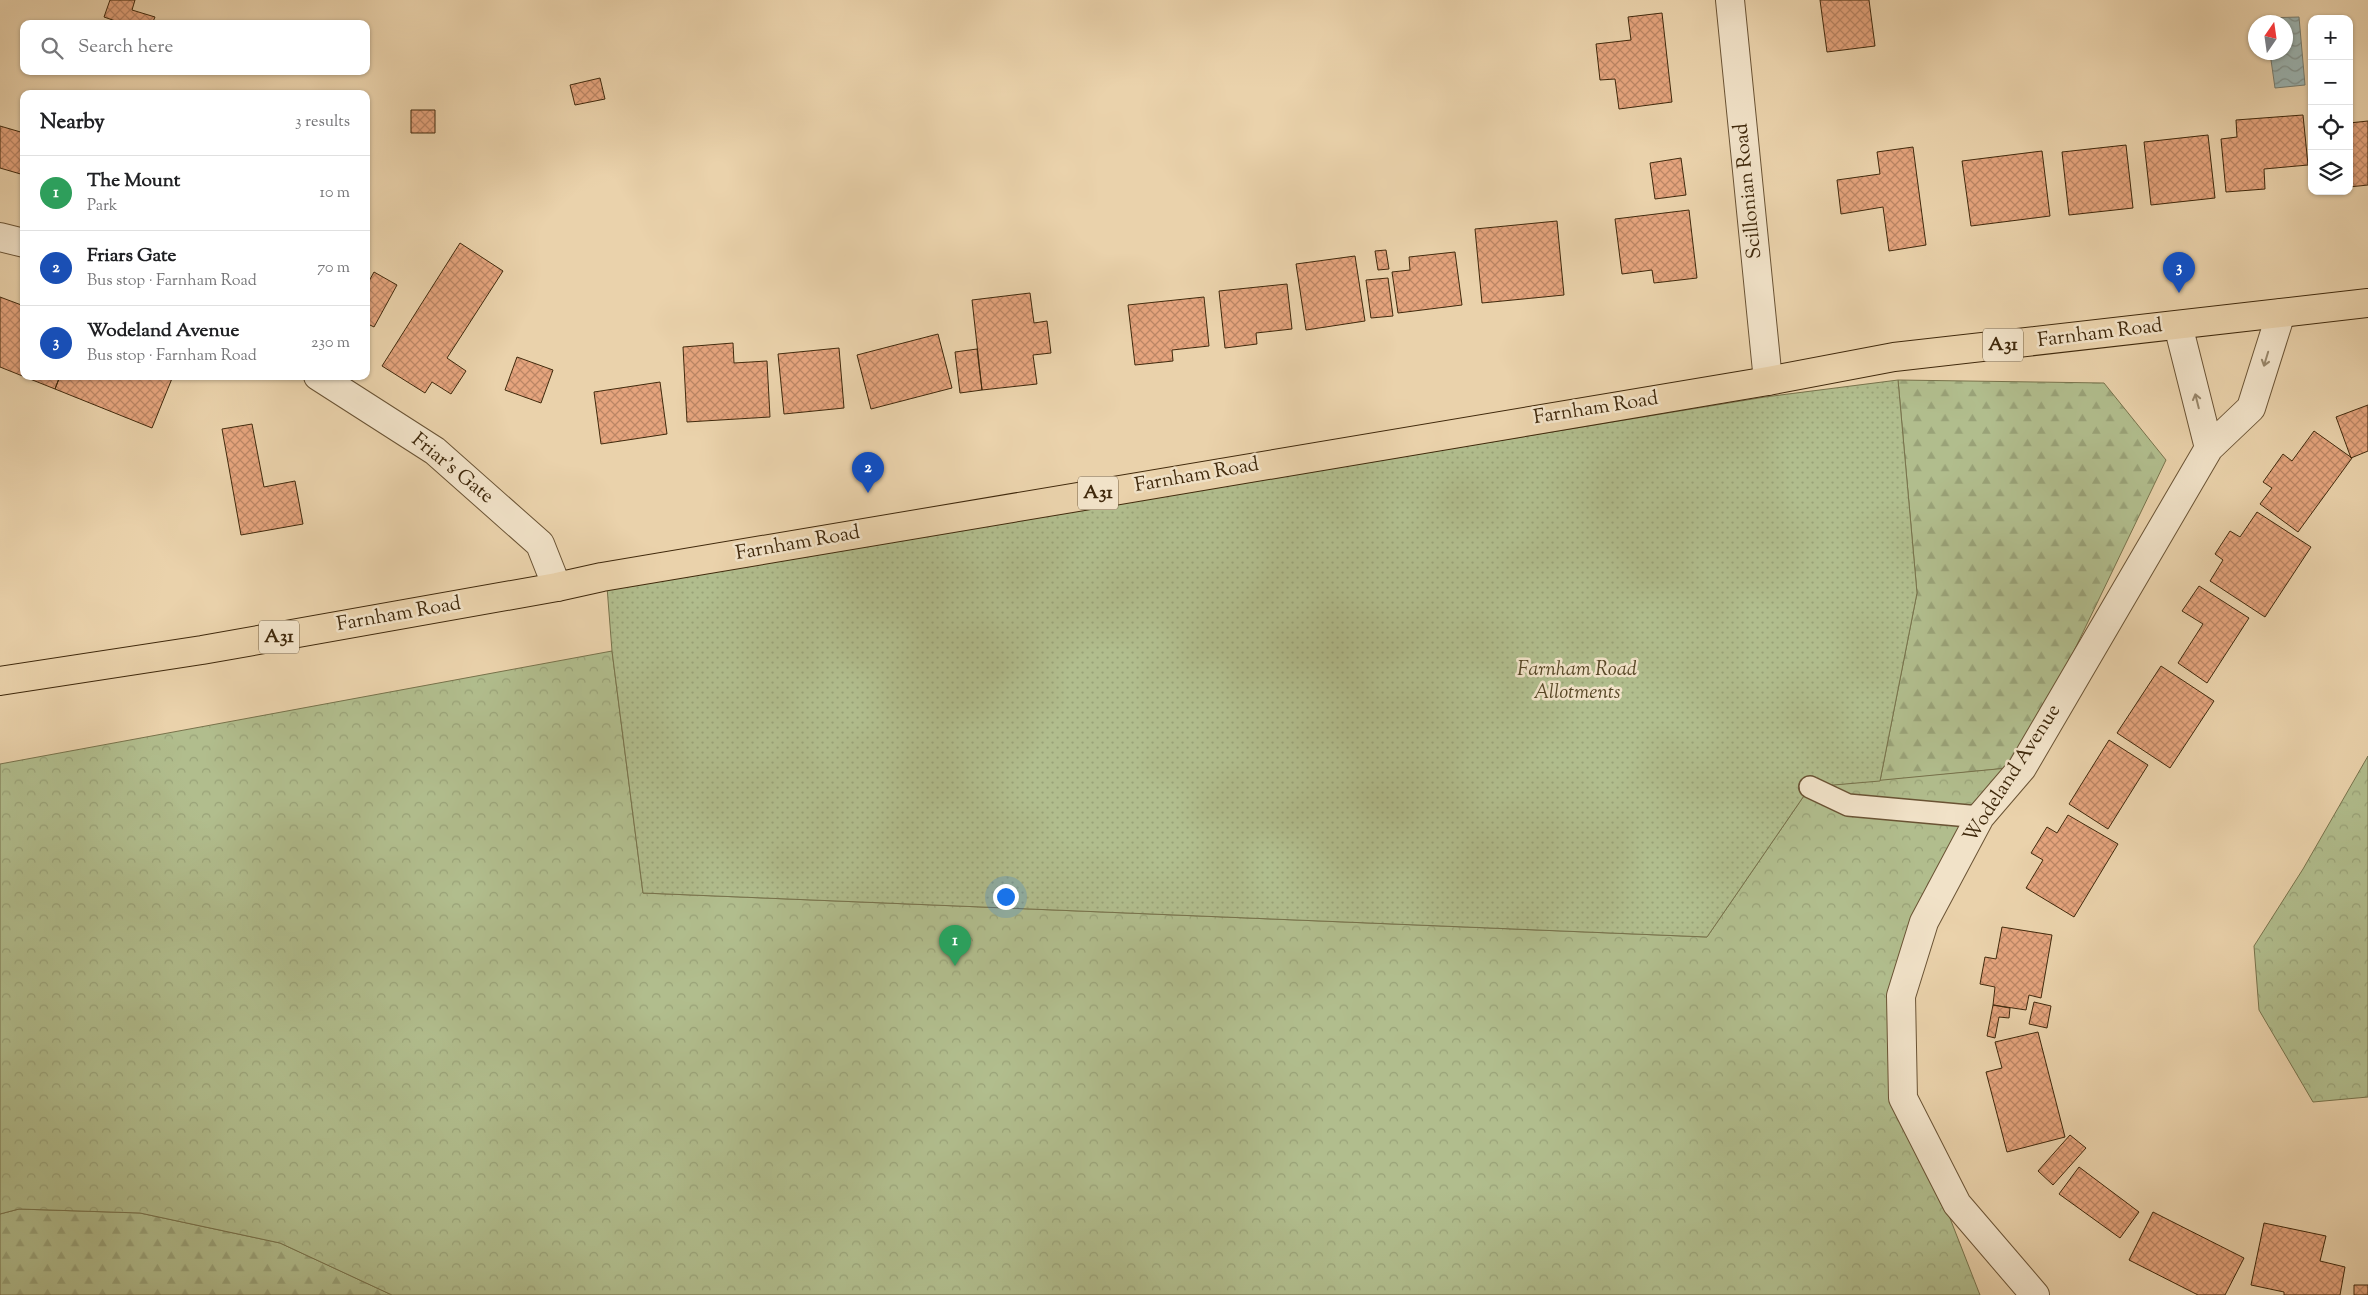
<!DOCTYPE html>
<meta charset="utf-8">
<style>
:root{--surface:#fff;--page:#f2f2f2;--text:#202124;--muted:#757577;--line:#e0e0e0;--accent:#8f2418}
body{margin:0;font-family:"Sorts Mill Goudy",serif;background:var(--page);color:var(--text)}
.controls{position:absolute;right:15px;top:15px;display:grid;overflow:hidden;border-radius:10px;box-shadow:0 1px 4px #0004}
.controls button{width:45px;height:45px;display:grid;place-items:center;padding:0;border:0;border-bottom:1px solid var(--line);background:var(--surface);color:var(--text);font:25px sans-serif}
.compass{position:absolute;left:2248px;top:15px;width:45px;height:45px;border-radius:50%;background:var(--surface);box-shadow:0 1px 4px #0004;rotate:13deg}
.you{position:absolute;left:1005px;top:896px;width:18px;height:18px;margin:-12px;border:4px solid #fff;border-radius:50%;background:#1a73e8;box-shadow:0 0 0 8px #1a73e833}
.badge{display:grid;place-items:center;width:32px;height:32px;border-radius:50%;background:var(--accent);color:#fff;font-size:16px;font-weight:700}
.pin{position:absolute;translate:-50% -41px;filter:drop-shadow(0 1px 2px #0008)}
.pin::after{content:'';position:absolute;top:26px;width:18px;height:15px;background:inherit;clip-path:polygon(0 0,100% 0,50% 100%)}
.list{margin:0;padding:0;list-style:none}
h2{display:flex;justify-content:space-between;align-items:center;height:65px;margin:0;padding:0 20px;font-size:21px}
h2 small{font-size:16px;font-weight:400;color:var(--muted)}
.list li{display:grid;grid-template-columns:32px 1fr auto;gap:15px;align-items:center;box-sizing:border-box;height:75px;padding:0 20px;border-top:1px solid var(--line)}
.list b{display:block;font-size:19px;white-space:nowrap}
.list p{margin:0;font-size:16px;white-space:nowrap;color:var(--muted)}
.list em{font-size:16px;font-style:normal;color:var(--muted)}
.icon{flex:none;width:28px;height:28px;fill:none;stroke:currentColor;stroke-width:2;stroke-linecap:round;stroke-linejoin:round}
.map{position:relative;flex:none;width:2368px;height:1295px;overflow:hidden}
.search{position:absolute;background:var(--surface);box-shadow:0 1px 4px #0004;left:20px;top:20px;width:350px;height:55px;display:flex;align-items:center;gap:12px;box-sizing:border-box;padding:0 18px;border-radius:10px;color:var(--muted);font-size:19px}
.panel{position:absolute;background:var(--surface);box-shadow:0 1px 4px #0004;left:20px;top:90px;width:350px;height:290px;border-radius:10px}
.map>svg:first-child{display:block}
</style>
<div class="map">
<svg width="2368" height="1295" viewBox="0 0 2368 1295">
<defs>
<pattern id="forest-firs" width="22" height="20" patternUnits="userSpaceOnUse" patternTransform="scale(1.25)"><rect width="22" height="20" fill="#b1bd8d"/><path d="M5 1l3.5 6h-7zM16 11l3.5 6h-7z" fill="#99a278"/></pattern>
<pattern id="park-crowns" width="20" height="18" patternUnits="userSpaceOnUse" patternTransform="scale(1.25)"><rect width="20" height="18" fill="#b1bd8d"/><path d="M2 6a3 3 0 1 1 6 0M12 15a3 3 0 1 1 6 0" fill="none" stroke="#99a278"/></pattern>
<pattern id="garden-dots" width="8" height="8" patternUnits="userSpaceOnUse" patternTransform="scale(1.25)"><rect width="8" height="8" fill="#b1bd8d"/><path d="M2 2h.1M6 6h.1" fill="none" stroke="#99a278" stroke-width="1.8" stroke-linecap="round"/></pattern>
<pattern id="water-waves" width="16" height="10" patternUnits="userSpaceOnUse" patternTransform="scale(1.25)"><rect width="16" height="10" fill="#9bb5b3"/><path d="M0 5q4-4 8 0t8 0" fill="none" stroke="#809390"/></pattern>
<pattern id="building-cross-hatch" width="8" height="8" patternUnits="userSpaceOnUse" patternTransform="scale(1.25)"><rect width="8" height="8" fill="#e5a47d"/><path d="M0 0l8 8M0 8l8-8" fill="none" stroke="#bb8665"/></pattern>
</defs>
<rect width="100%" height="100%" fill="#ead2ab"/>
<filter id="stains"><feTurbulence type="fractalNoise" baseFrequency=".004" numOctaves="4"/><feColorMatrix values="0 0 0 0 .2 0 0 0 0 .09 0 0 0 0 .02 0 0 0 .5 -.17"/></filter>
<radialGradient id="worn" r=".72"><stop offset=".6" stop-color="#630" stop-opacity="0"/><stop offset="1" stop-color="#630" stop-opacity=".3"/></radialGradient>
<!-- forest -->
<path fill="url(#forest-firs)" stroke="#78734c" d="M 1898,380 L 2104,383 L 2166,460 L 2018,767 L 1880,781 L 1917,593 Z
M 19,1209 L 140,1213 L 280,1243 L 392,1295 L 0,1295 L 0,1214 Z"/>
<!-- park -->
<path fill="url(#park-crowns)" stroke="#78734c" d="M 612,651 L 643,893 L 1707,937 L 1810,787 L 2018,767 L 1901,996 L 1903,1098 L 1980,1295 L 392,1295 L 280,1243 L 140,1213 L 19,1209 L 0,1214 L 0,764 Z
M 2368,756 L 2368,1097 L 2313,1102 L 2259,1010 L 2254,946 L 2303,869 Z"/>
<!-- garden -->
<path fill="url(#garden-dots)" stroke="#78734c" d="M 1898,380 L 1917,593 L 1880,781 L 1810,787 L 1707,937 L 643,893 L 612,651 L 607,587 L 1765,397 Z"/>
<!-- water -->
<path fill="url(#water-waves)" stroke="#777d70" d="M 2299,17 L 2305,85 L 2275,88 L 2270,53 L 2286,52 L 2286,22 L 2264,22 L 2264,18 Z"/>
<!-- building -->
<path fill="url(#building-cross-hatch)" stroke="#40290c" d="M 110,0 L 135,0 L 132,10 L 155,17 L 152,24 L 124,24 L 104,17 Z
M 1820,0 L 1869,0 L 1875,46 L 1827,52 Z
M 1662,13 L 1672,102 L 1619,109 L 1615,79 L 1600,80 L 1596,44 L 1631,40 L 1628,17 Z
M 600,78 L 605,99 L 575,105 L 570,85 Z
M 411,110 L 435,110 L 435,133 L 411,133 Z
M 2303,115 L 2308,165 L 2264,169 L 2265,189 L 2226,192 L 2221,139 L 2237,137 L 2236,120 Z
M 2368,121 L 2368,185 L 2349,187 L 2349,123 Z
M 0,126 L 24,133 L 24,175 L 0,168 Z
M 2208,135 L 2215,198 L 2151,205 L 2144,142 Z
M 2126,145 L 2133,208 L 2069,215 L 2062,152 Z
M 1913,147 L 1926,245 L 1889,251 L 1883,207 L 1841,214 L 1837,180 L 1880,174 L 1877,152 Z
M 2042,151 L 2050,216 L 1971,226 L 1962,161 Z
M 1681,158 L 1686,195 L 1655,199 L 1650,163 Z
M 1689,210 L 1697,278 L 1654,283 L 1652,270 L 1622,274 L 1615,219 Z
M 1557,221 L 1564,295 L 1482,303 L 1475,229 Z
M 460,243 L 503,271 L 447,358 L 466,371 L 451,394 L 432,382 L 425,393 L 382,366 Z
M 1386,250 L 1389,269 L 1378,270 L 1375,251 Z
M 1455,252 L 1462,305 L 1398,313 L 1392,272 L 1410,270 L 1409,257 Z
M 1355,256 L 1365,321 L 1306,330 L 1296,264 Z
M 374,272 L 397,285 L 374,327 L 366,323 L 366,280 L 369,281 Z
M 1388,278 L 1393,316 L 1371,318 L 1366,280 Z
M 1287,284 L 1292,329 L 1256,333 L 1257,344 L 1225,348 L 1219,291 Z
M 1030,293 L 1034,323 L 1047,321 L 1051,353 L 1033,355 L 1037,384 L 982,390 L 972,300 Z
M 0,297 L 24,306 L 24,376 L 60,376 L 55,389 L 0,367 Z
M 1204,297 L 1209,346 L 1172,350 L 1173,361 L 1135,365 L 1128,305 Z
M 938,334 L 952,388 L 871,409 L 857,355 Z
M 733,343 L 734,363 L 767,361 L 770,417 L 687,422 L 683,347 Z
M 839,348 L 844,408 L 784,414 L 778,354 Z
M 977,349 L 982,390 L 960,393 L 955,352 Z
M 517,357 L 553,370 L 541,403 L 505,390 Z
M 60,376 L 173,376 L 152,428 L 55,389 Z
M 660,382 L 667,434 L 601,444 L 594,392 Z
M 2368,405 L 2368,451 L 2351,458 L 2336,417 Z
M 252,424 L 264,487 L 295,481 L 303,524 L 241,535 L 222,429 Z
M 2314,431 L 2352,458 L 2298,532 L 2260,504 L 2272,488 L 2263,482 L 2283,454 L 2292,461 Z
M 2257,512 L 2311,547 L 2265,617 L 2210,581 L 2223,560 L 2215,554 L 2230,531 L 2240,537 Z
M 2199,586 L 2249,618 L 2207,683 L 2178,663 L 2203,624 L 2182,611 Z
M 2161,666 L 2214,701 L 2170,768 L 2117,733 Z
M 2109,740 L 2148,765 L 2108,829 L 2069,804 Z
M 2068,815 L 2118,844 L 2074,917 L 2026,888 L 2043,860 L 2031,853 L 2047,827 L 2057,833 Z
M 2002,927 L 2052,935 L 2041,998 L 2029,995 L 2026,1010 L 1993,1005 L 1995,987 L 1980,984 L 1985,957 L 1996,959 Z
M 2034,1002 L 2051,1006 L 2047,1028 L 2029,1024 Z
M 1993,1005 L 2010,1008 L 2009,1018 L 1999,1017 L 1995,1038 L 1987,1036 Z
M 2038,1032 L 2065,1137 L 2007,1152 L 1986,1072 L 2002,1068 L 1995,1042 Z
M 2070,1135 L 2086,1148 L 2053,1185 L 2038,1171 Z
M 2079,1167 L 2139,1212 L 2120,1238 L 2059,1194 Z
M 2153,1212 L 2244,1258 L 2225,1295 L 2198,1295 L 2129,1260 Z
M 2264,1223 L 2326,1236 L 2320,1261 L 2345,1267 L 2340,1295 L 2284,1295 L 2284,1292 L 2251,1285 Z
M 2354,1285 L 2368,1285 L 2368,1295 L 2354,1295 Z"/>
<g fill="none" stroke-linecap="round" stroke-linejoin="round">
<!-- lane casing -->
<g stroke="#6a5334" stroke-width="24">
<path id="lane" d="M 1810,787 L 1848,805 L 1980,817"/>
</g>
<!-- street casing -->
<g stroke="#6a5334" stroke-width="30">
<path id="street" d="M 1730,0 L 1768,381
M 0,237 L 24,243
M 2178,325 L 2209,448
M 318,376 L 435,451 L 540,544 L 557,587
M 2035,1295 L 1957,1204 L 1903,1098 L 1901,996 L 1924,922 L 1980,817 L 2022,768 L 2209,448 L 2251,408 L 2281,313"/>
</g>
<!-- primary casing -->
<g stroke="#40290c" stroke-width="30">
<path id="primary" d="M 0,681 L 202,650 L 557,587 L 602,577 L 1768,381 L 1894,357 L 2368,303"/>
</g>
<!-- lane -->
<use href="#lane" stroke="#f1e2c8" stroke-width="21"/>
<!-- street -->
<use href="#street" stroke="#f1e2c8" stroke-width="28"/>
<!-- primary -->
<use href="#primary" stroke="#ead2ab" stroke-width="28"/>
</g>
<!-- one-way arrows -->
<defs><path id="oneway-shaft" d="M-6 0H5M1.5-3L5.5 0L1.5 3" fill="none" stroke-width="1.6" stroke-linecap="round" stroke-linejoin="round" transform="scale(1.25)"/></defs>
<g stroke="#98866a">
<use href="#oneway-shaft" transform="translate(2266 359) rotate(107)"/>
<use href="#oneway-shaft" transform="translate(2197 401) rotate(-104)"/>
</g>
<g text-anchor="middle" dominant-baseline="central" stroke-width="5" stroke-linejoin="round" paint-order="stroke">
<!-- shield labels -->
<g fill="#f1e2c8" stroke="#756044" stroke-width="1">
<rect x="1983" y="328.5" width="40" height="33" rx="4"/>
<rect x="1078" y="476.5" width="40" height="33" rx="4"/>
<rect x="259" y="620.5" width="40" height="33" rx="4"/>
</g>
<g font-size="19" font-weight="bold" fill="#40290c">
<text x="2003" y="345">A31</text>
<text x="1098" y="493">A31</text>
<text x="279" y="637">A31</text>
</g>
<!-- street labels -->
<g font-size="20" fill="#40290c" stroke="#f1e2c8">
<text transform="translate(1749 191) rotate(-96)">Scillonian Road</text>
<text transform="translate(2100 334) rotate(-7)">Farnham Road</text>
<text transform="translate(1596 409) rotate(-9)">Farnham Road</text>
<text transform="translate(452 469) rotate(39)">Friar's Gate</text>
<text transform="translate(1197 476) rotate(-10)">Farnham Road</text>
<text transform="translate(798 544) rotate(-10)">Farnham Road</text>
<text transform="translate(399 615) rotate(-10)">Farnham Road</text>
<text transform="translate(2013 774) rotate(-57)">Wodeland Avenue</text>
</g>
<!-- park labels -->
<g font-size="20" font-style="italic" fill="#574726" stroke="#f1e2c8">
<text x="1577" y="670">Farnham Road<tspan x="1577" dy="23">Allotments</tspan></text>
</g>
</g>
<rect width="100%" height="100%" filter="url(#stains)"/>
<rect width="100%" height="100%" fill="url(#worn)"/>
</svg>
<div class="controls">
<button>+</button>
<button>−</button>
<button><svg class="icon" aria-label="locate" viewBox="0 0 24 24"><circle cx="12" cy="12" r="6"/><path d="M12 2v4M12 18v4M2 12h4M18 12h4"/></svg></button>
<button><svg class="icon" aria-label="layers" viewBox="0 0 24 24"><path d="M12 4l9 5-9 5-9-5zM3 14l9 5 9-5"/></svg></button>
</div>
<svg class="compass" viewBox="-18 -18 36 36"><path d="M0-13l5 13h-10z" fill="#e53935"/><path d="M0 13l5-13h-10z" fill="#757577"/></svg>
<div class="you"></div>
<div class="pin badge" style="left:955px;top:966px;background:#2e9e5b">1</div>
<div class="pin badge" style="left:868px;top:493px;background:#1a4fb4">2</div>
<div class="pin badge" style="left:2179px;top:293px;background:#1a4fb4">3</div>
<div class="search"><svg class="icon" aria-label="search" viewBox="0 0 24 24"><circle cx="10" cy="10" r="6"/><path d="M15 15l6 6"/></svg>Search here</div>
<section class="panel">
<h2>Nearby<small>3 results</small></h2>
<ul class="list">
<li><span class="badge" style="background:#2e9e5b">1</span><div><b>The Mount</b><p>Park</p></div><em>10 m</em></li>
<li><span class="badge" style="background:#1a4fb4">2</span><div><b>Friars Gate</b><p>Bus stop · Farnham Road</p></div><em>70 m</em></li>
<li><span class="badge" style="background:#1a4fb4">3</span><div><b>Wodeland Avenue</b><p>Bus stop · Farnham Road</p></div><em>230 m</em></li>
</ul>
</section>
</div>
